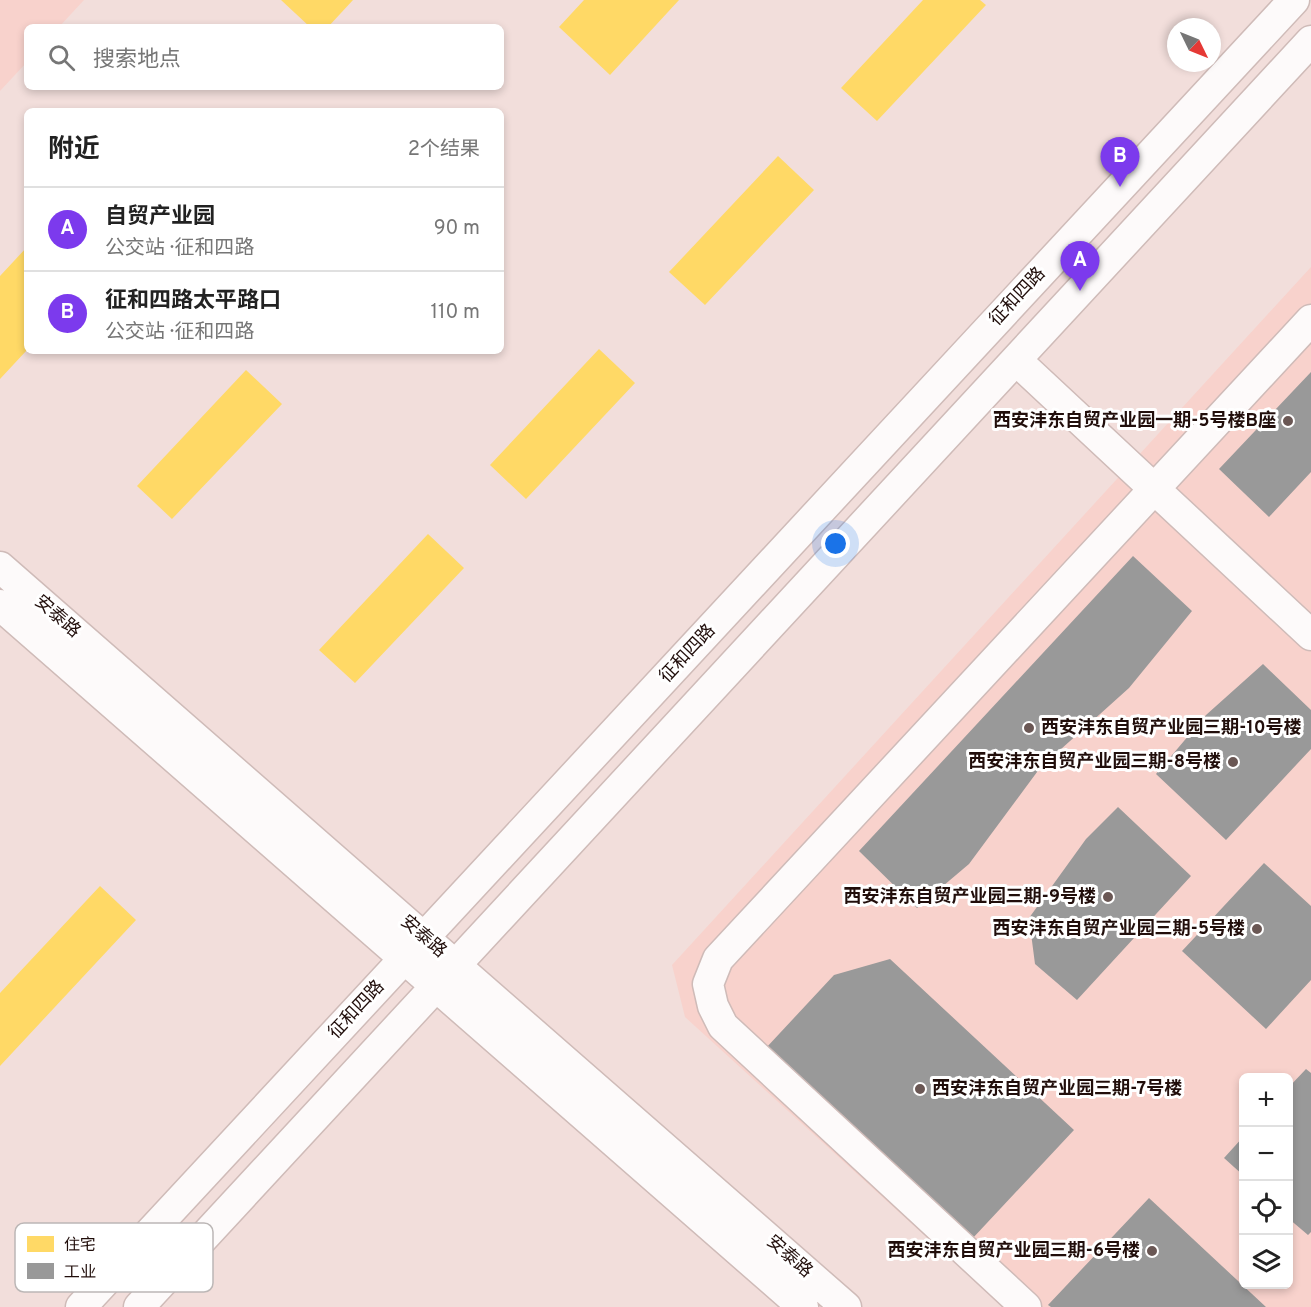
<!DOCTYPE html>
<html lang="zh">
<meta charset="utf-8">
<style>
:root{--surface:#fff;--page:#f2f2f2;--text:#222;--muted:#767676;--line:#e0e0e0;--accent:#7c3aed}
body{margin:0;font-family:Overpass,"Noto Sans SC",sans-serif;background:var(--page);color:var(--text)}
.controls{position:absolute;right:18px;bottom:18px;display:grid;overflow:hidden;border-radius:9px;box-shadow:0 3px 9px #0003}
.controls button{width:54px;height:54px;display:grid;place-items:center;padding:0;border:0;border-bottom:2px solid var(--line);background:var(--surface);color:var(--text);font:30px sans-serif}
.compass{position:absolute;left:1167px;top:18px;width:54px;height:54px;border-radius:50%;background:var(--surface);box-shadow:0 3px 9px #0003;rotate:133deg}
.you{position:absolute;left:836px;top:544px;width:21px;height:21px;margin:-15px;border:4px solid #fff;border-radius:50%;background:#1a73e8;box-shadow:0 0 0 9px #1a73e833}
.badge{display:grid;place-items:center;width:39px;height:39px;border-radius:50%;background:var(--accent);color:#fff;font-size:20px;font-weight:700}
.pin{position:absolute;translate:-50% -50px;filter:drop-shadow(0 2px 3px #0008)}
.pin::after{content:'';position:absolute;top:32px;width:21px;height:18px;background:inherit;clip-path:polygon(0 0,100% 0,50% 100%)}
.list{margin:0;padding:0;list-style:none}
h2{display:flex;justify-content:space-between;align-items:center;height:78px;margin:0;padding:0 24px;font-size:26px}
h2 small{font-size:20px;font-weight:400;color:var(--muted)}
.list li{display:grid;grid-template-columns:39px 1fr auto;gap:18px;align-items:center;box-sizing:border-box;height:84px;padding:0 24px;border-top:2px solid var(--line)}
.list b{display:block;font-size:22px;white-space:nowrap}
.list p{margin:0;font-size:20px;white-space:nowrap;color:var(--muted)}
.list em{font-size:20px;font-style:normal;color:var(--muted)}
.icon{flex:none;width:33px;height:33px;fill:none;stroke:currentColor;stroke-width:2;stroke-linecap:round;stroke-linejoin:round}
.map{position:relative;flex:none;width:1311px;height:1307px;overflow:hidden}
.search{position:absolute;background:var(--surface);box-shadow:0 3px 9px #0003;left:24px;top:24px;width:480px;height:66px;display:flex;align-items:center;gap:15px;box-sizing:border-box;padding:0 21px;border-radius:9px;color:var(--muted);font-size:22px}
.panel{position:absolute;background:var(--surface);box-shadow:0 3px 9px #0003;left:24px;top:108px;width:480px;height:246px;border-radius:9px}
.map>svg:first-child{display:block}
</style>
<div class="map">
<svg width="1311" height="1307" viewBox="0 0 1311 1307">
<rect width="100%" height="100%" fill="#f2dedb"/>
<!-- built -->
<path fill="#f8d2cc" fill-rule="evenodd" d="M 0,0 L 84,0 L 59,27 L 27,27 L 27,62 L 0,91 Z
M 1311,267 L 1311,1307 L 1003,1307 L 685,1017 L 672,965 ZM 1244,1078 L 1288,1078 L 1288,1284 L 1244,1284 Z"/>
<!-- homes -->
<path fill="#ffd966" d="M 281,0 L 353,0 L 328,27 L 310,27 Z
M 584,0 L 679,0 L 610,75 L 559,27 Z
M 923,0 L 980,0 L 986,5 L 877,121 L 841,88 Z
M 778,156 L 814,190 L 705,305 L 669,272 Z
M 27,247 L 27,350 L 0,379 L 0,276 Z
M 599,349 L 635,383 L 526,499 L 490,465 Z
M 246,370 L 282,404 L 172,519 L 137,486 Z
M 428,534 L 464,568 L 355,683 L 319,650 Z
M 100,886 L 136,920 L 0,1066 L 0,993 Z"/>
<!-- industry -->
<path fill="#999" d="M 1311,372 L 1311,472 L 1269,517 L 1219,469 Z
M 1133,556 L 1192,611 L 1129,688 L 1040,768 L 969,864 L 917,908 L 859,851 Z
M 1263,664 L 1311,710 L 1311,749 L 1226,840 L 1156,774 L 1206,715 Z
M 1118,807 L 1191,876 L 1077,1000 L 1035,964 L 1029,918 L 1086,839 Z
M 1264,863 L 1311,906 L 1311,980 L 1266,1029 L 1182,951 Z
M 890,959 L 1074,1130 L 972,1239 L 766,1048 L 834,975 Z
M 1306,1069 L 1311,1073 L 1311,1232 L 1308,1235 L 1288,1218 L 1288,1088 Z
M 1244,1136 L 1244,1176 L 1224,1158 Z
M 1149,1198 L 1266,1307 L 1051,1307 L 1048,1305 Z"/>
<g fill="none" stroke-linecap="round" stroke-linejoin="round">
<!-- minor casing -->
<g stroke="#cfbbb8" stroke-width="33">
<path id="minor" d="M 1016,360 L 1311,635
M 0,567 L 846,1307
M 0,605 L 803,1307
M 81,1307 L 1294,0
M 139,1307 L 1311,41
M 1026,1307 L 723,1026 L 713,1006 L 708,984 L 718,959 L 1311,320"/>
</g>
<!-- minor -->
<use href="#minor" stroke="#fdfafa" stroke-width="30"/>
</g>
<!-- markers -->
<g fill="#6a5754" stroke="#fff" stroke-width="2">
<circle cx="1288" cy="421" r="6"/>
<circle cx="1029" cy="728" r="6"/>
<circle cx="1233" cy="762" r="6"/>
<circle cx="1108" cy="897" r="6"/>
<circle cx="1257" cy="929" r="6"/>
<circle cx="920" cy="1089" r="6"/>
<circle cx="1152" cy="1251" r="6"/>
</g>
<g text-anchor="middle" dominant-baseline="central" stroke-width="6" stroke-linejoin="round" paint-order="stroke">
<!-- street labels -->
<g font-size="18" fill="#210e0b" stroke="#fff">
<text transform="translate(1018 297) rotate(-47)">征和四路</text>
<text transform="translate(57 617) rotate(41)">安泰路</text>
<text transform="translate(688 654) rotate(-47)">征和四路</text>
<text transform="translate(423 937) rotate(41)">安泰路</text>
<text transform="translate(357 1010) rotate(-47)">征和四路</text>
<text transform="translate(789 1257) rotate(41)">安泰路</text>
</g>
<!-- poi labels -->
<g font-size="18" font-weight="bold" fill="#210e0b" stroke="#fff" text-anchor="end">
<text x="1276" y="421">西安沣东自贸产业园一期-5号楼B座</text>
<text x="1041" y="728" text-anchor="start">西安沣东自贸产业园三期-10号楼</text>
<text x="1221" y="762">西安沣东自贸产业园三期-8号楼</text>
<text x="1096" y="897">西安沣东自贸产业园三期-9号楼</text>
<text x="1245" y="929">西安沣东自贸产业园三期-5号楼</text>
<text x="932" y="1089" text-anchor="start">西安沣东自贸产业园三期-7号楼</text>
<text x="1140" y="1251">西安沣东自贸产业园三期-6号楼</text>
</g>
</g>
<!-- legend -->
<rect x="15" y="1223" width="198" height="69" rx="9" fill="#fff" stroke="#bcb7b6" stroke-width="1.5"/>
<rect x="27" y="1236" width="27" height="16" fill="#ffd966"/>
<rect x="27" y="1263" width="27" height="16" fill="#999"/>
<g font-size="16" fill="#210e0b">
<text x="64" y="1250">住宅</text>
<text x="64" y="1277">工业</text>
</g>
</svg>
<div class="controls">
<button>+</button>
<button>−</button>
<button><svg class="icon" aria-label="locate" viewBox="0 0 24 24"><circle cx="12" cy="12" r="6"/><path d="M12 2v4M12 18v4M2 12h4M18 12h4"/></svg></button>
<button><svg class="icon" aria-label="layers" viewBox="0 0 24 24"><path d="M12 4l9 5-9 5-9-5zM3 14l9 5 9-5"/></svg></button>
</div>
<svg class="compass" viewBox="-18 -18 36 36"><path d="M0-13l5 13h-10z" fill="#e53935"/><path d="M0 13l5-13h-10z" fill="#767676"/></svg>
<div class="you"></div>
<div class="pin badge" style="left:1080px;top:291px">A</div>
<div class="pin badge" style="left:1120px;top:187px">B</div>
<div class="search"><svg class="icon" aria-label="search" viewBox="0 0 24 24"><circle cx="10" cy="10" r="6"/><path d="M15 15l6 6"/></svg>搜索地点</div>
<section class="panel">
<h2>附近<small>2个结果</small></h2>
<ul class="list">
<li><span class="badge">A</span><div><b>自贸产业园</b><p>公交站 · 征和四路</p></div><em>90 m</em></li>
<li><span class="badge">B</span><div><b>征和四路太平路口</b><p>公交站 · 征和四路</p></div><em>110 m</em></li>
</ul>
</section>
</div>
